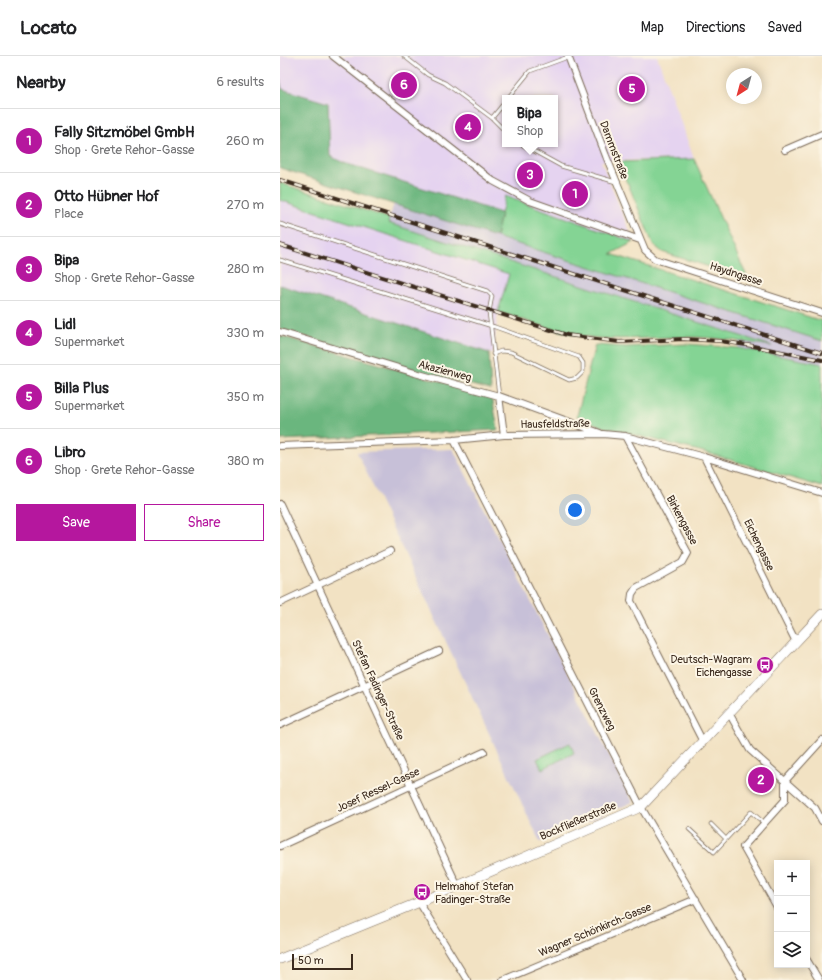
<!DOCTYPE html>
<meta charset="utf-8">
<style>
:root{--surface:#fff;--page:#f2f2f2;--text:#202124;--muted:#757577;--line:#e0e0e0;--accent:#b5179e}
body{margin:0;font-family:Pangolin,sans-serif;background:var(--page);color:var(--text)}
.controls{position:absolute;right:12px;bottom:12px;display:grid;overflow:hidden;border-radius:0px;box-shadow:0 2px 10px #0003}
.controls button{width:36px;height:36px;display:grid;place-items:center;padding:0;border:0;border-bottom:1px solid var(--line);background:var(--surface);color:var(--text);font:20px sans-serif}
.compass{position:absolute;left:446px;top:12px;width:36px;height:36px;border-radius:50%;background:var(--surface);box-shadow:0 2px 10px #0003;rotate:216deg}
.scale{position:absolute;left:12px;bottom:10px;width:61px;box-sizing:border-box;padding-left:4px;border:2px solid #3b2a1e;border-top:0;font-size:11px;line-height:14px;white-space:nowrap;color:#3b2a1e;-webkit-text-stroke:3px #fcf5e5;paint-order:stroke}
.you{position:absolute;left:295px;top:454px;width:14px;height:14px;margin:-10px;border:3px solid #fff;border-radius:50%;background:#1a73e8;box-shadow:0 0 0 6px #1a73e833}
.badge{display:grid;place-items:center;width:26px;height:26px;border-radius:50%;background:var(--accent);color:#fff;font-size:13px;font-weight:700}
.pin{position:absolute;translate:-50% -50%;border:2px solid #fff;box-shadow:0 1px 4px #0006}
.popup{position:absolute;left:222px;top:39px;width:56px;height:52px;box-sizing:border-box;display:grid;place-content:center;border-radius:0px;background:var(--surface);filter:drop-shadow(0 1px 3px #0005);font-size:13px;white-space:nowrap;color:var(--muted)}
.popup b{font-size:15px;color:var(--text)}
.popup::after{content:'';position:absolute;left:50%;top:100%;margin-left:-8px;border:8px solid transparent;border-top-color:var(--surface)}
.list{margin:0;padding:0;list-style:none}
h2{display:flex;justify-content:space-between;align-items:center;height:52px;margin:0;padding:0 16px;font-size:17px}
h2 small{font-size:13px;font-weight:400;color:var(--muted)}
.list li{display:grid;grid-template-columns:26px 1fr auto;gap:12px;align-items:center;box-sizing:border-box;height:64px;padding:0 16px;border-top:1px solid var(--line)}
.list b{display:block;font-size:15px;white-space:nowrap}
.list p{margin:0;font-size:13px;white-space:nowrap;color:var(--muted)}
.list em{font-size:13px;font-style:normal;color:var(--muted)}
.actions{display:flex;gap:8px;padding:12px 16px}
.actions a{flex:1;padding:9px 0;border:1px solid var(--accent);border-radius:0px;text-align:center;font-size:14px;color:var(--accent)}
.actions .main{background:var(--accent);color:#fff}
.icon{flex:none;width:22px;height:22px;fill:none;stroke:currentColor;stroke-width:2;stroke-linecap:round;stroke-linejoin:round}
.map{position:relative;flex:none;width:542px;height:924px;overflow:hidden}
header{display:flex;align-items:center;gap:24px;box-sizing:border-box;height:56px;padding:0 20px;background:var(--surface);border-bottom:1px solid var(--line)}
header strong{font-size:19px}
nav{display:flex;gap:22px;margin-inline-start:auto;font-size:14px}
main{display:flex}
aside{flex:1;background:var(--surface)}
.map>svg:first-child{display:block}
</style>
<header>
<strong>Locato</strong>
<nav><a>Map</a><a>Directions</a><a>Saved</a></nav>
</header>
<main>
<aside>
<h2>Nearby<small>6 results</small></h2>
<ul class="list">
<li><span class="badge">1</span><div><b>Fally Sitzmöbel GmbH</b><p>Shop · Grete Rehor-Gasse</p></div><em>260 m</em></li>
<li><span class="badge">2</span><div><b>Otto Hübner Hof</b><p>Place</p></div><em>270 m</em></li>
<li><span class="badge">3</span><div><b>Bipa</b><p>Shop · Grete Rehor-Gasse</p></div><em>280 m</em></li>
<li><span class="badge">4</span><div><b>Lidl</b><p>Supermarket</p></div><em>330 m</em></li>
<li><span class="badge">5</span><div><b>Billa Plus</b><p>Supermarket</p></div><em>350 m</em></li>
<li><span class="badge">6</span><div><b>Libro</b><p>Shop · Grete Rehor-Gasse</p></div><em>380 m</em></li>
</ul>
<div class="actions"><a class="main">Save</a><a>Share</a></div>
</aside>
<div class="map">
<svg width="542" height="924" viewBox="0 0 542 924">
<rect width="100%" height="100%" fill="#fcf5e5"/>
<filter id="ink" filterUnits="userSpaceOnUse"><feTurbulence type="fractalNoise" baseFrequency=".025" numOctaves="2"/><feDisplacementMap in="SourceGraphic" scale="8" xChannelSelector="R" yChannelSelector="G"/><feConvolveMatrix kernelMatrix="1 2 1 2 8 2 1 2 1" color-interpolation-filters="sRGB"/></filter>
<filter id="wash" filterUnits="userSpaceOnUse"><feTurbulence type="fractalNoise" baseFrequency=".012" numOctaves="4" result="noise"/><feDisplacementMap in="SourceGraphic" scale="16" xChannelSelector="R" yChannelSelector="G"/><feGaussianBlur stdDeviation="0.9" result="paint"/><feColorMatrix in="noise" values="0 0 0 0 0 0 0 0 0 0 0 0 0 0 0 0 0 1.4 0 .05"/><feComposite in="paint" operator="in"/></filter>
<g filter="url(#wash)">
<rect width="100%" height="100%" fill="#f2e2c3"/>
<!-- built -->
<path fill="#e5d3f0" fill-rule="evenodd" d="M 0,0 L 377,0 L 414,103 L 321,105 L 354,186 L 226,140 L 221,157 L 64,107 L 50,100 L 48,48 L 2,33 L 0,24 ZM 225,42 L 275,42 L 275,88 L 225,88 Z
M 0,144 L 230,218 L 218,256 L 213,298 L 0,229 Z"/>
<!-- industrial -->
<path fill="#c7c0d8" d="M 114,148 L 542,285 L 542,308 L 458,292 L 459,285 L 489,289 L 107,167 Z
M 173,393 L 353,746 L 260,786 L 77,396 Z"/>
<!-- green -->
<path fill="#84d494" stroke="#607f59" d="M 414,103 L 468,223 L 382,196 L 373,188 L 339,106 Z
M 0,127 L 109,162 L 108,167 L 492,290 C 464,286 436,281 407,281 C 377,281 348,284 318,282 C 284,279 251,266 218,256 L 229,218 L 0,144 Z
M 225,140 L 354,186 L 331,198 L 542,265 L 542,285 L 216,181 Z
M 406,288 L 458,292 L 542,308 L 542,431 L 424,396 L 323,371 L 297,360 L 315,289 L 346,291 Z
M 290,687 L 294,697 L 262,713 L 257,703 Z"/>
<!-- forest -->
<path fill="#6bb67e" stroke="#53704e" d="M 0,24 L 2,33 L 48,47 L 50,100 L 64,107 L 221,157 L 216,181 L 0,112 Z
M 0,229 L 209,297 L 211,334 L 135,314 L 0,273 Z
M 0,280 L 212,340 L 218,374 L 0,384 Z"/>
</g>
<g filter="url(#ink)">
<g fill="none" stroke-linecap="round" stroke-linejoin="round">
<!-- lane casing -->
<g stroke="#7b6a58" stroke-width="4.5">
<path id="lane" d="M 124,0 L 148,19 L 165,27 L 212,62 L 225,75
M 228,42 L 250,15 L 288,1
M 212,62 L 225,46
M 241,88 L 281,110 L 336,126
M 0,168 L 207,235 L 212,240 L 209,256 L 219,340
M 0,204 L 215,271 L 299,301 L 303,307 L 303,316 L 297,322 L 289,324 L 231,296 L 221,295 L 213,298
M 431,768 L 446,783
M 409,773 L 434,796 L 471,756 L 484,767"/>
</g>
<!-- street casing -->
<g stroke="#7b6a58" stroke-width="8">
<path id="street" d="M 53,0 L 213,125 L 250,145 L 360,184
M 288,0 L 326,100 L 365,194 L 375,203 L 542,257
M 505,94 L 542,78
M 0,276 L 135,317 L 219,340 L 320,377
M 219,340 L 224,379
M 345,380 L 408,497 L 403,506 L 356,532 L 352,538 L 351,545 L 423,686
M 174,384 L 361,751 L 463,924
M 0,390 L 174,384 L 224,379 L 323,378 L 345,380 L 424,401 L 542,437
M 424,401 L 516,586
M 0,448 L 177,829
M 0,547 L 110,495
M 449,657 L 470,694 L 535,752 L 542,765
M 0,669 L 159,595
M 0,790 L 204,696
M 139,846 L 187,924
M 497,851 L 463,791 L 505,744 L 505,725 L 542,684
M 527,904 L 539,924
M 223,924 L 416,843"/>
</g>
<!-- secondary casing -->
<g stroke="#7b6a58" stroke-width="10">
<path id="secondary" d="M 0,903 L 147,843 L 361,751 L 542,558"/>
</g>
<!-- lane -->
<use href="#lane" stroke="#fff" stroke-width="3"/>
<!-- street -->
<use href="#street" stroke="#fff" stroke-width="6"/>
<!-- secondary -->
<use href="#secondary" stroke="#fff" stroke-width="9"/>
<!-- rail casing -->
<g stroke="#3b2a1e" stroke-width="4">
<path id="rail" d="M 0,124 L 542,297
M 0,189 L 287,279 L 339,286 L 404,283 L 440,285 L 473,290 L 542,304"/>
</g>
<!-- rail -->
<use href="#rail" stroke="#fcf5e5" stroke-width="2.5" stroke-dasharray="8" stroke-linecap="butt"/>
</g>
</g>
<!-- icons -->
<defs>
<g id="bus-disc" transform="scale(0.9)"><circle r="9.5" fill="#b5179e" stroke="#fcf5e5"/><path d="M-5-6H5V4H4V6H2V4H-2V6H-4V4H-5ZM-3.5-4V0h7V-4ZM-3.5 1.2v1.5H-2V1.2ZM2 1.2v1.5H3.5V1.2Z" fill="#fff"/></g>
</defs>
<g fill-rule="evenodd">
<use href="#bus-disc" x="485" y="609"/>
<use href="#bus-disc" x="142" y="836"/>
</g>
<g text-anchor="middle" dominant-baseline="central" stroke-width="4" stroke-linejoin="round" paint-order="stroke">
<!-- street labels -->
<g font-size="11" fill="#3b2a1e" stroke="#fcf5e5">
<text transform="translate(334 94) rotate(69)">Dammstraße</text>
<text transform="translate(456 218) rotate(18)">Haydngasse</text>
<text transform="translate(165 315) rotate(15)">Akazienweg</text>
<text transform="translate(275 368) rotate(-1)">Hausfeldstraße</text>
<text transform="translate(402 464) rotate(62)">Birkengasse</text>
<text transform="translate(479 489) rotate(64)">Eichengasse</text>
<text transform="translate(98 634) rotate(65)">Stefan Fadinger-Straße</text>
<text transform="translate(322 653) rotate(63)">Grenzweg</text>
<text transform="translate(98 734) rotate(-25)">Josef Ressel-Gasse</text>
<text transform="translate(298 765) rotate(-23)">Bockfließerstraße</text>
<text transform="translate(315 874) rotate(-23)">Wagner Schönkirch-Gasse</text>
</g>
<!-- poi labels -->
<g font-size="11" fill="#3b2a1e" stroke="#fcf5e5" text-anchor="end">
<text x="472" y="603">Deutsch-Wagram<tspan x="472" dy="13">Eichengasse</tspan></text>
<text x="155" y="830" text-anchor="start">Helmahof Stefan<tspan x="155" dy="13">Fadinger-Straße</tspan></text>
</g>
</g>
</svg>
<div class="controls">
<button>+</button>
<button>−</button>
<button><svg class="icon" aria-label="layers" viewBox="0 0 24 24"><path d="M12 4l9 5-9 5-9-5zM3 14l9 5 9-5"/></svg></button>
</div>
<svg class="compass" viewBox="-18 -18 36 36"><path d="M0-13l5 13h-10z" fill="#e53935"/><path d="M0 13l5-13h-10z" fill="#757577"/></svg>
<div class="scale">50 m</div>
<div class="you"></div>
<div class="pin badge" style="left:295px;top:138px">1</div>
<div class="pin badge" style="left:481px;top:724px">2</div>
<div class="pin badge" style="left:250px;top:119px">3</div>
<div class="popup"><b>Bipa</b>Shop</div>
<div class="pin badge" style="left:188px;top:71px">4</div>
<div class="pin badge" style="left:352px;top:33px">5</div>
<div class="pin badge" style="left:124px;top:29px">6</div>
</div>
</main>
